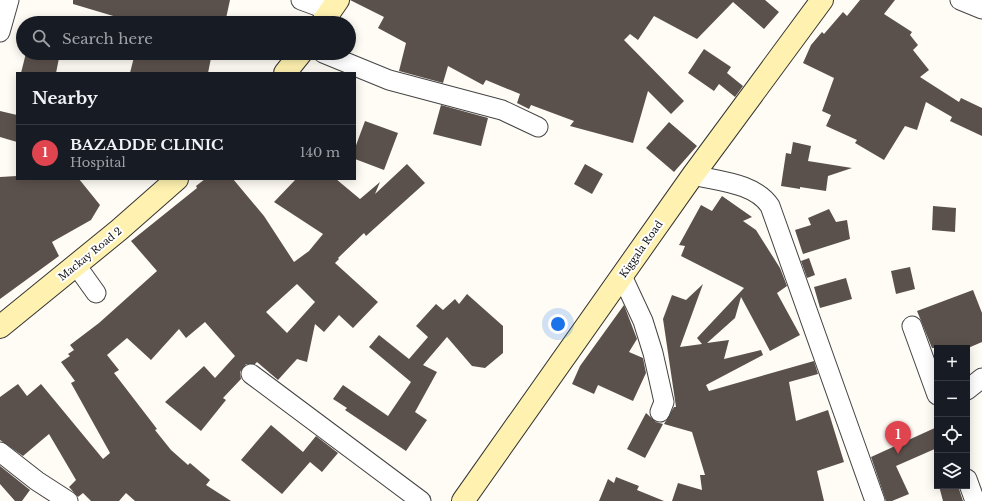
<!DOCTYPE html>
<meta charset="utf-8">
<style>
:root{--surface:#171b24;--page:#242831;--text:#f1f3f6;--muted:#9ea1a6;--line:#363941;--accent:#7c3aed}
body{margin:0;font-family:"Libre Baskerville",serif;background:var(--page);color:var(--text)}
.controls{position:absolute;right:12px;bottom:12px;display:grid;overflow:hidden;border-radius:0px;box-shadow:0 2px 10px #0003}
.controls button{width:36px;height:36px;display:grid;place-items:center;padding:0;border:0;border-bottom:1px solid var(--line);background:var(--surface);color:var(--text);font:20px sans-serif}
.you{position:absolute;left:558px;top:324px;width:14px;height:14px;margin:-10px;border:3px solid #fff;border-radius:50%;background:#1a73e8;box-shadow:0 0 0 6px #1a73e833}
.badge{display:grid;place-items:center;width:26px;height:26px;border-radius:50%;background:var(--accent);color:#fff;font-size:13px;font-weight:700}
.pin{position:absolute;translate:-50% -33px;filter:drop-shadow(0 1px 2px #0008)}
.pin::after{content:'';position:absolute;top:21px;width:14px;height:12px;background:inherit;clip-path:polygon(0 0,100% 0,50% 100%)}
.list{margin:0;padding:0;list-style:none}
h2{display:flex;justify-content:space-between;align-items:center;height:52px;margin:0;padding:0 16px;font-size:17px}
h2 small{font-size:13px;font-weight:400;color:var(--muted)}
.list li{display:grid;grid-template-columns:26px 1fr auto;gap:12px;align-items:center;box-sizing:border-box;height:56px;padding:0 16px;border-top:1px solid var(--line)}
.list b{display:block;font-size:15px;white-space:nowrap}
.list p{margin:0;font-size:13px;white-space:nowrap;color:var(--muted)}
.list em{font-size:13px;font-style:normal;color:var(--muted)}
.icon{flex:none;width:22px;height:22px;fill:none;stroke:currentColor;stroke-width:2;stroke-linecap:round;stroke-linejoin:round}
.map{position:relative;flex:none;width:982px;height:501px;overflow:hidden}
.search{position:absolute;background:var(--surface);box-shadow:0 2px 10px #0003;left:16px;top:16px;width:340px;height:44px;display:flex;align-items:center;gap:10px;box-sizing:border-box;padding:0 14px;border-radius:22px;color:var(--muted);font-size:15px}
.panel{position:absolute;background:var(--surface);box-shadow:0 2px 10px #0003;left:16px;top:72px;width:340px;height:108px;border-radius:0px}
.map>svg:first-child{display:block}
</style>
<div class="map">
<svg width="982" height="501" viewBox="0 0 982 501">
<rect width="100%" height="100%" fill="#fffcf5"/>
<!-- building -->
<path fill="#5b514c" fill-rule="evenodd" d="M 73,0 L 230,0 L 225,23 L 119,23 L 120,18 L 73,4 Z
M 350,0 L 765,0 L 779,12 L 764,29 L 733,2 L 697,39 L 654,16 L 638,40 L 630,34 L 624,40 L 684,101 L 671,114 L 648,91 L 633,143 L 570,126 L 574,121 L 531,105 L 529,109 L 517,103 L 520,94 L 486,80 L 483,85 L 448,66 L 443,83 L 399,71 L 406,43 L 378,28 L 384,17 Z
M 860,0 L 895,0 L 884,14 L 912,32 L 910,35 L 918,45 L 913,50 L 929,70 L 920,77 L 959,102 L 961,98 L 982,108 L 982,136 L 950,121 L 952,117 L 926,102 L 917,130 L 905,126 L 884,160 L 855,143 L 857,140 L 826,126 L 831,115 L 822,111 L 834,78 L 803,63 L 811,45 L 822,32 L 824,34 L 843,12 L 847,16 Z
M 704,49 L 731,67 L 727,73 L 743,86 L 735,97 L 719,84 L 714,91 L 688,73 Z
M 26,53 L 60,53 L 56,73 L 21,73 Z
M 135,53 L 212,53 L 208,73 L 130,73 Z
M 441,105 L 488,118 L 481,146 L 433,134 Z
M 0,111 L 17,115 L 17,142 L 0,137 Z
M 365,121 L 398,133 L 384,170 L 355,159 L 355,148 Z
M 669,122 L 697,146 L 674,172 L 646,148 Z
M 793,142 L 811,146 L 808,161 L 852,168 L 828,176 L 826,191 L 800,187 L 800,189 L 781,186 L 786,153 L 791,154 Z
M 407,164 L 425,183 L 366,236 L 364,233 L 338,258 L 339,259 L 335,263 L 378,302 L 353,328 L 339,315 L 324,332 L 315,324 L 307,362 L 297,359 L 278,380 L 257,362 L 255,364 L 246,364 L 240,372 L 241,379 L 223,398 L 226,400 L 201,431 L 165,402 L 204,366 L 215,378 L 235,356 L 205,322 L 186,338 L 179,329 L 151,360 L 127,338 L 107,355 L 119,370 L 114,373 L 154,425 L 157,429 L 155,430 L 171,450 L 188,465 L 190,463 L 210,480 L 206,485 L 231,501 L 135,501 L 126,493 L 119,501 L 91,501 L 83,493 L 78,497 L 69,487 L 76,480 L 49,434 L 23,456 L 0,440 L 0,397 L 18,384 L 27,396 L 41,384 L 103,459 L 110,453 L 71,383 L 75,381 L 61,362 L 70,356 L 68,354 L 74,350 L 70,345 L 99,323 L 157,271 L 131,241 L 197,188 L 196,186 L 205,179 L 233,179 L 264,216 L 294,262 L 309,251 L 323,234 L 274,202 L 296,179 L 336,179 L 360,199 L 380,182 L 375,194 ZM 297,284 L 315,302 L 287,333 L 266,312 Z
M 585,164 L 603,174 L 592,194 L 574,184 Z
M 17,176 L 17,179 L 79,179 L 100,205 L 91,220 L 52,242 L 59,256 L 0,299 L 0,177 Z
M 722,196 L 752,217 L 743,221 L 756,230 L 780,268 L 787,286 L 777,293 L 800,335 L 770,351 L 741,297 L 735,318 L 707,343 L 729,340 L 724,359 L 761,350 L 763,355 L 706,385 L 709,391 L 814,361 L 818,374 L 789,382 L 796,421 L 828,410 L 844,462 L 817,471 L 824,501 L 672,501 L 678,483 L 702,490 L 700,475 L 705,475 L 692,432 L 664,424 L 674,407 L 676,407 L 663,319 L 672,295 L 686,300 L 703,284 L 680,347 L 702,344 L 697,338 L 744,288 L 681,256 L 685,246 L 679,245 L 701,205 L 712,211 Z
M 933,206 L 956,208 L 955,232 L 932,230 Z
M 829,209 L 836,222 L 847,220 L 850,239 L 803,254 L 795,230 L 811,225 L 808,218 Z
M 809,258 L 815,275 L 807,278 L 801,261 Z
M 910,267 L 915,289 L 896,294 L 891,271 Z
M 846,278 L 852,299 L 820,308 L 814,287 Z
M 973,290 L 982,313 L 982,342 L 968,348 L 932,348 L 917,311 Z
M 467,294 L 503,326 L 503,353 L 485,368 L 472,366 L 447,337 L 423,365 L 437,372 L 415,412 L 427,420 L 406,451 L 345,410 L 347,408 L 333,399 L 343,385 L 388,416 L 411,382 L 369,347 L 379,335 L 409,359 L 428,337 L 416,326 L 436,304 L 443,310 L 455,299 L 459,304 Z
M 624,305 L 637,339 L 629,352 L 643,358 L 646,373 L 633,401 L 598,385 L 594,394 L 572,384 L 580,366 Z
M 646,413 L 656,422 L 663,424 L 645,458 L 627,449 Z
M 271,425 L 303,452 L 316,436 L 338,453 L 322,472 L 310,462 L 282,494 L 241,460 Z
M 937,427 L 937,448 L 896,466 L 909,494 L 892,501 L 886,501 L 871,457 Z
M 0,466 L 30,490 L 22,501 L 15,501 L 0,484 Z
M 616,477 L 639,486 L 637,490 L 664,501 L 599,501 L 608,479 L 614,483 Z
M 939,486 L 958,486 L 963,501 L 943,501 Z"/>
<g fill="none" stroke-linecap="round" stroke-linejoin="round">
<!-- street casing -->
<g stroke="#444" stroke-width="21">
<path id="street" d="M 301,0 L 331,11
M 960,0 L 982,9
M 0,32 L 9,0
M 323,53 L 389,80 L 502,110 L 538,127
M 693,175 C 718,181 755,183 770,206 L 875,501
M 76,265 L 96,293
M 622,276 L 643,321 L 653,353 L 664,402 L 660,412
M 912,326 L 937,395
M 251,374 L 421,501
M 967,390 L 982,378
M 0,452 L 37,481 L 68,501
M 967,479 L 975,501"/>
</g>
<!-- secondary casing -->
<g stroke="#333" stroke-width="24">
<path id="secondary" d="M 322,23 L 338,0
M 285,73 L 301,53
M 0,327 L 119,230 L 177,179
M 463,501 L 693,175 L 822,0"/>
</g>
<!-- street -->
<use href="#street" stroke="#fff" stroke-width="19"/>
<!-- secondary -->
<use href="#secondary" stroke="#fff2b0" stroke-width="22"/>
</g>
<g text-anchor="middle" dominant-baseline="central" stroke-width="4" stroke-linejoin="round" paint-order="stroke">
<!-- street labels -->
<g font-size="10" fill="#111" stroke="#fff">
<text transform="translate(641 249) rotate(-55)">Kiggala Road</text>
<text transform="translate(90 254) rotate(-39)">Mackay Road 2</text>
</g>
</g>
</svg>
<div class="controls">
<button>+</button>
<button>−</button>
<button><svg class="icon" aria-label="locate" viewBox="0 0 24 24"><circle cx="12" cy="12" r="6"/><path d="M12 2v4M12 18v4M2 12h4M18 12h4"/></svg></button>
<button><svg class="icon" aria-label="layers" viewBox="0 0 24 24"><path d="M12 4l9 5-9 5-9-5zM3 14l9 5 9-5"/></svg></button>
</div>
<div class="you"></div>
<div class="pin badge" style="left:898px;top:454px;background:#e0444e">1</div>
<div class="search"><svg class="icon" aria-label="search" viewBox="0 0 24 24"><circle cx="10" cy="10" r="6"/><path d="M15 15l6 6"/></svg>Search here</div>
<section class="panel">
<h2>Nearby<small></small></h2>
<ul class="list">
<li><span class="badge" style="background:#e0444e">1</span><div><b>BAZADDE CLINIC</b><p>Hospital</p></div><em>140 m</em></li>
</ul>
</section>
</div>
